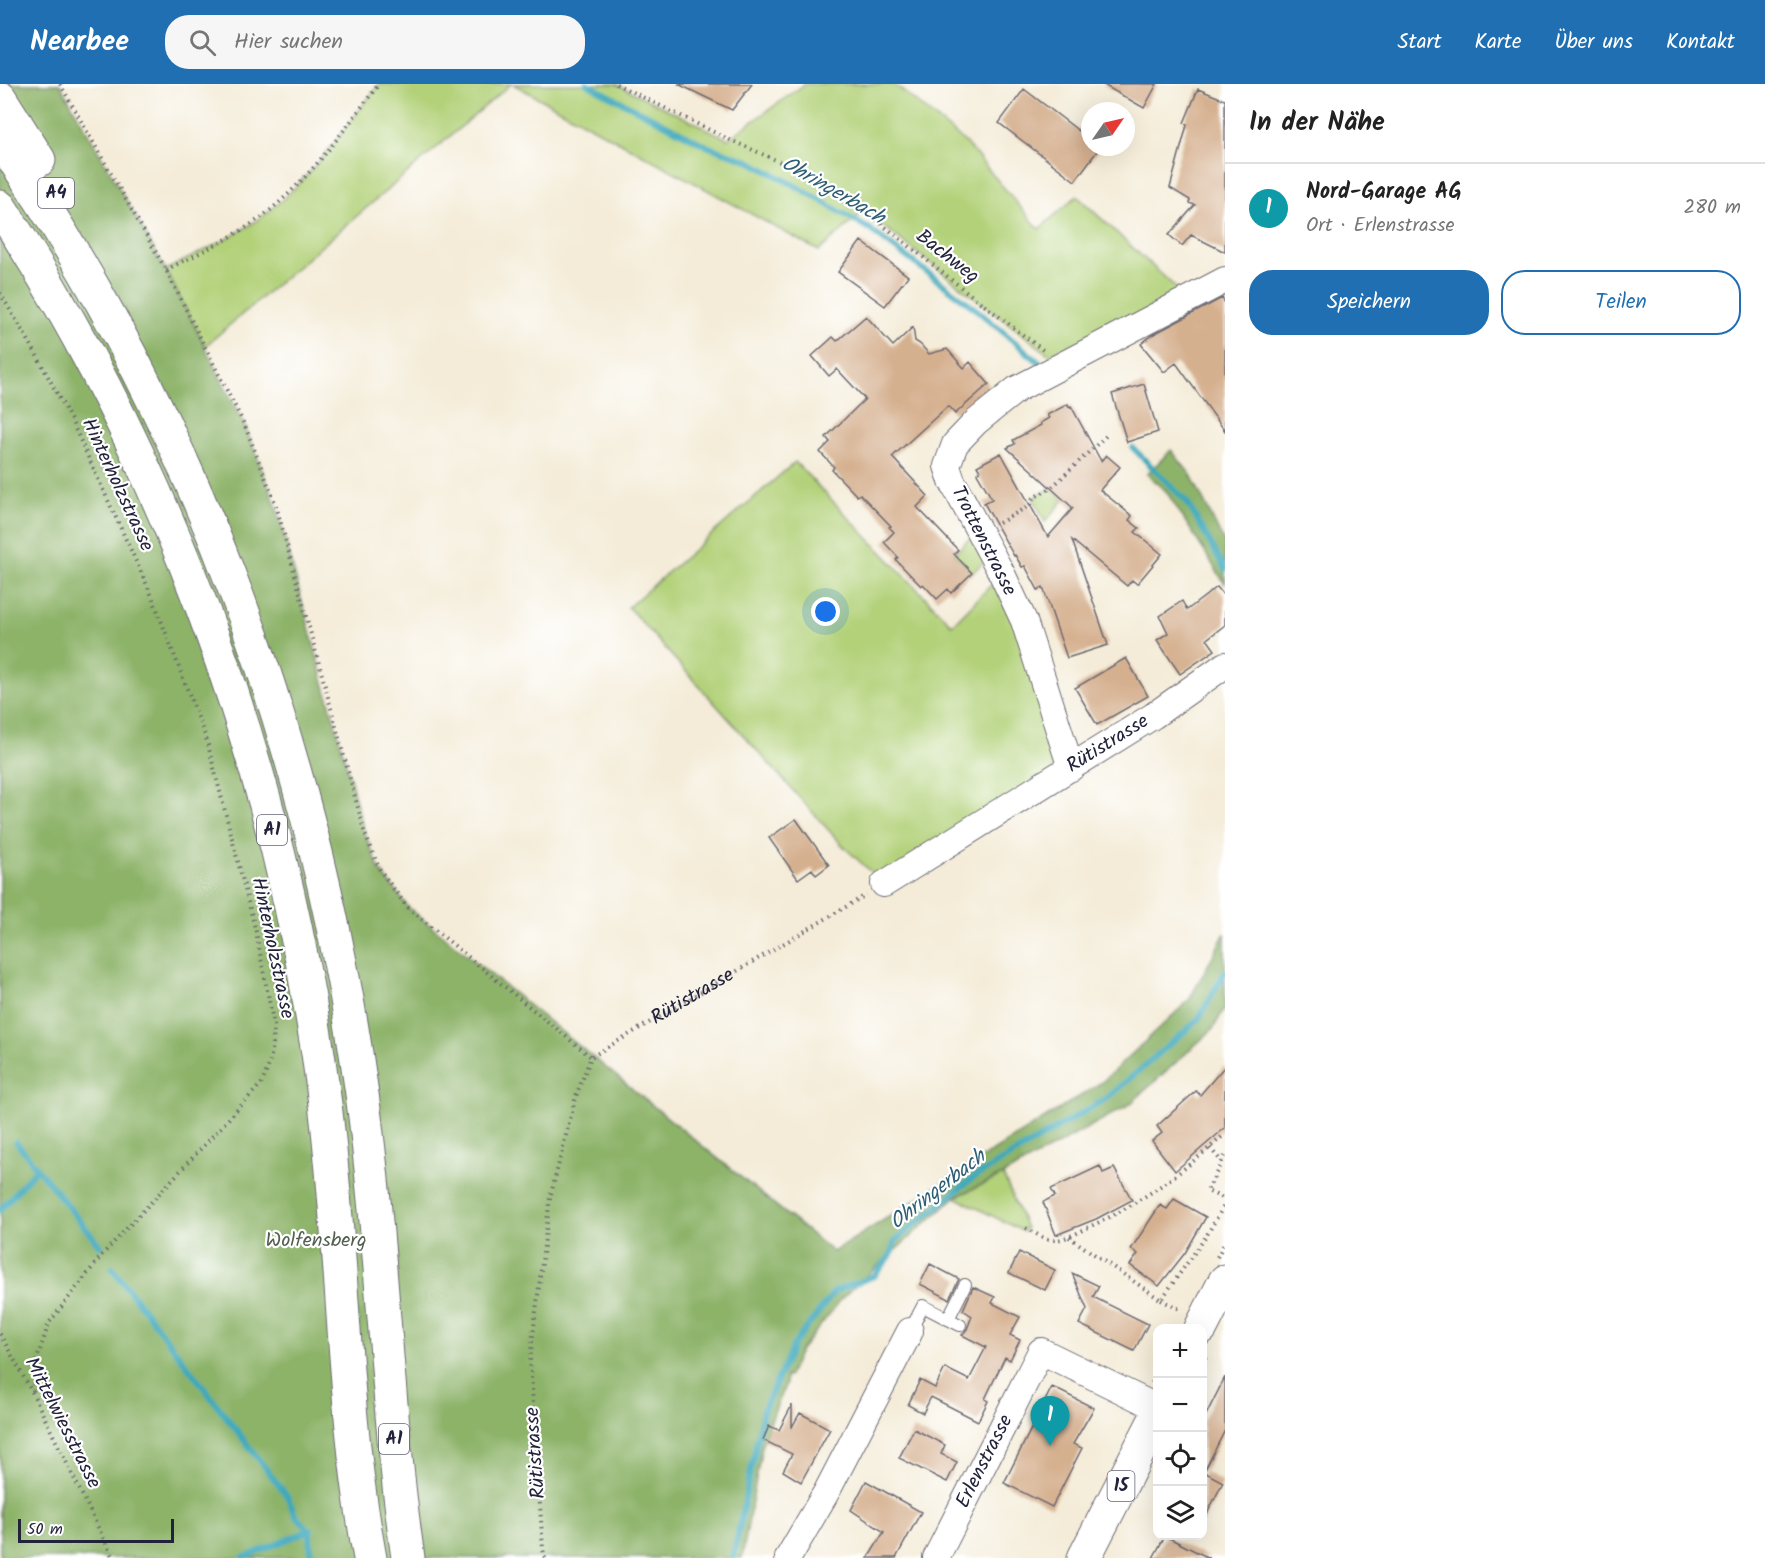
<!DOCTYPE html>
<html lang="de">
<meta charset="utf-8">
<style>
:root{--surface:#fff;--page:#f6f6f6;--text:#222;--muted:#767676;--line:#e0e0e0;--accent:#1f6fb2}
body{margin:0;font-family:Kalam,sans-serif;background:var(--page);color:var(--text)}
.controls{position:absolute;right:18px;bottom:18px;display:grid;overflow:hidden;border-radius:12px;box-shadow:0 6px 24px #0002}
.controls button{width:54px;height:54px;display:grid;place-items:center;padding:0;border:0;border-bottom:2px solid var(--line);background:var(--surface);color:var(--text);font:30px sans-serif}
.compass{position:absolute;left:1081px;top:18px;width:54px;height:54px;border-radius:50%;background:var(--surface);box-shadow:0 6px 24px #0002;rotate:56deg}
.scale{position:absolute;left:18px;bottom:15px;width:156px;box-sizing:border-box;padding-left:6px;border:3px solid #22223b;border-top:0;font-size:16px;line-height:21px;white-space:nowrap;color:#22223b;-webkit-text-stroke:4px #fff;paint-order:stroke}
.you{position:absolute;left:826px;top:528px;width:21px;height:21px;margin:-15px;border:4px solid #fff;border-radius:50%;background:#1a73e8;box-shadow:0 0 0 9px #1a73e833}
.badge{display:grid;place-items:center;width:39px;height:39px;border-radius:50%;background:var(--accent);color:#fff;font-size:20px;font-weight:700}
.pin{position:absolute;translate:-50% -50px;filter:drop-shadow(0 2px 3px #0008)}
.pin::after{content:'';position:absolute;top:32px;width:21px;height:18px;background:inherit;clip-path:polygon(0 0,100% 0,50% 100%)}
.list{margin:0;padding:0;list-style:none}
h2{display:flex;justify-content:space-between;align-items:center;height:78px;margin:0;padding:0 24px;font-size:26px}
h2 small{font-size:20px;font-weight:400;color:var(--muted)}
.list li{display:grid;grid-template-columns:39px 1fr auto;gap:18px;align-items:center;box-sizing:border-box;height:90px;padding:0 24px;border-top:2px solid var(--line)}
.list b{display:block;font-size:22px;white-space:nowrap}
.list p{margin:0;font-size:20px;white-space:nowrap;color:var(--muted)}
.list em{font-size:20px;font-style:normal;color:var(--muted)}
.actions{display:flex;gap:12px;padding:18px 24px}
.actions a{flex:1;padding:14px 0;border:2px solid var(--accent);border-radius:24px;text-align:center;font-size:21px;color:var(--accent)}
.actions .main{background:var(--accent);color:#fff}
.icon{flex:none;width:33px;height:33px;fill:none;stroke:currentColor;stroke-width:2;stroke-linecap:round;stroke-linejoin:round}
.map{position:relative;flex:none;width:1225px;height:1474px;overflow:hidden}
header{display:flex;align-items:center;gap:36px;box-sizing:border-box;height:84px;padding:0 30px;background:var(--accent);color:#fff}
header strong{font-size:28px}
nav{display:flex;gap:33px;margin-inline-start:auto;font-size:21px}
.search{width:420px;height:54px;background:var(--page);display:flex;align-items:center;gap:15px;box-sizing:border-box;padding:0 21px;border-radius:24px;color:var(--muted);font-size:22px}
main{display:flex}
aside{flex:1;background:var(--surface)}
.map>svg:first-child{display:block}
</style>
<header>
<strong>Nearbee</strong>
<div class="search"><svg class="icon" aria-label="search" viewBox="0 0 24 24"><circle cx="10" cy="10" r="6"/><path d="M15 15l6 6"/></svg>Hier suchen</div>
<nav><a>Start</a><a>Karte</a><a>Über uns</a><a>Kontakt</a></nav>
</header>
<main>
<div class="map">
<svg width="1225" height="1474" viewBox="0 0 1225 1474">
<rect width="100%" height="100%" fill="#fff"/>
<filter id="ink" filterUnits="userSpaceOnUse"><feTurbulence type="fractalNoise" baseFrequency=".0167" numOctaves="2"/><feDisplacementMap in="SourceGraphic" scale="12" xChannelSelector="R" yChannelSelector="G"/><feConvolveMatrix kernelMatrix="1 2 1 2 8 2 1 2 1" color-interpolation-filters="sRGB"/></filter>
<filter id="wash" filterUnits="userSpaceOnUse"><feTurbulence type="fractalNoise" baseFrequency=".008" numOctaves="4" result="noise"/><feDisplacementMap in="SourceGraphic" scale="24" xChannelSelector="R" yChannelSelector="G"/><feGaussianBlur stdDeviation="1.35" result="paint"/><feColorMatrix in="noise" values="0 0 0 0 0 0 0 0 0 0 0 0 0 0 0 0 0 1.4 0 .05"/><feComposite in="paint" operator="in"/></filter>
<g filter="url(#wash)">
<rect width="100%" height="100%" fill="#f4ecd8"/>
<!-- green -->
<path fill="#b2d179" stroke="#6a7a5a" stroke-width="1.5" d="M 379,0 L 511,0 L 205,262 L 166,186 C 202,167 243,150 274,123 C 315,88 346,43 379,0 Z
M 513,0 L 616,0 L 728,55 L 805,0 L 894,0 L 966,59 L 1039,145 L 1077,112 L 1187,214 L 1062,280 L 967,208 L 864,127 L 819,167 Z
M 795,378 L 952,541 L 1002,490 L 1071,684 L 884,800 L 842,761 L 628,523 Z
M 1051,404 L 1064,416 L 1045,438 L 1033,414 Z
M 972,452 L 987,475 L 972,489 L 954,470 Z
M 1003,1091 L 1026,1144 L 1024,1148 L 955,1113 Z"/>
<!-- forest -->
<path fill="#8db369" stroke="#586a52" stroke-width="1.5" d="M 0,0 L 60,0 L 166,186 L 245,342 L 276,421 L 365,750 L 380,786 L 408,823 L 833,1168 L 1102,998 L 1189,916 L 1225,849 L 1225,924 L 1213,945 L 1129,1021 L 1003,1091 L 955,1113 L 844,1212 L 800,1267 L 789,1292 L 786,1292 L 786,1299 L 763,1356 L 742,1474 L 0,1474 Z
M 1171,366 L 1191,391 L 1225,460 L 1225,500 L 1166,407 L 1147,390 Z"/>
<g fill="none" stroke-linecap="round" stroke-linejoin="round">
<!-- stream -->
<path stroke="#3da9bc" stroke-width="6" d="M 587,0 L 709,63 L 747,76 L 794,101 L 868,144 L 972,222 L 1040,279
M 1133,364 L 1187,418 L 1225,485
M 16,1058 L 100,1162
M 0,1126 L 37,1084
M 112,1184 L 287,1412 L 296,1433 L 310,1446
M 243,1474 L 310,1446 L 311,1474
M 733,1474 L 763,1327 L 794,1260 L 835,1207 L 874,1192 L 891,1171 L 895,1157 L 970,1096 L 1107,1014 L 1198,936 L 1225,888"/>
</g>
<g id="blocks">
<!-- building -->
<path fill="#d5b08f" d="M 678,0 L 752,0 L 732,26 Z
M 1102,0 L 1157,0 L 1144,24 Z
M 1024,5 L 1079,47 L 1090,32 L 1090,63 L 1100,63 L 1075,97 L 999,39 Z
M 1198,5 L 1225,16 L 1225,168 L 1191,151 L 1182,162 L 1169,151 L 1195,121 L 1189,119 L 1190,116 L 1170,104 L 1187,41 L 1184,39 Z
M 861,157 L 908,192 L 885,222 L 838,188 Z
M 1222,214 L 1225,219 L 1225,347 L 1176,279 L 1164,288 L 1141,260 L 1152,251 Z
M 866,232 L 893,262 L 913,243 L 915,257 L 920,260 L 929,270 L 947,265 L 964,284 L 970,278 L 989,300 L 955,330 L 948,322 L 892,373 L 928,412 L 917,423 L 958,466 L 954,470 L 972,489 L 951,509 L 948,505 L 937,515 L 923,500 L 921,502 L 896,476 L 898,473 L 884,458 L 894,448 L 889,443 L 891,442 L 860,410 L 857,412 L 832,386 L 834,383 L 820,368 L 830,358 L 826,353 L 865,315 L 837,285 L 829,292 L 812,272 L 833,253 L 837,257 Z
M 1144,300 L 1158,348 L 1127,358 L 1112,310 Z
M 1068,320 L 1069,323 L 1071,322 L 1101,377 L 1106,371 L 1120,383 L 1100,406 L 1132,432 L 1129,436 L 1139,444 L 1135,448 L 1162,470 L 1137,500 L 1132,496 L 1127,502 L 1072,456 L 1108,561 L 1067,574 L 1043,503 L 1038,506 L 1025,482 L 1022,483 L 1015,471 L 1014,472 L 984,419 L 992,415 L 977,389 L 980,387 L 977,382 L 1001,369 L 1048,453 L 1073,424 L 1007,364 L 1015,360 L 1013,356 L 1041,341 L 1040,339 L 1049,334 L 1047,331 Z
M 1217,503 L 1225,513 L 1225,541 L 1207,555 L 1215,566 L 1180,590 L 1157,556 L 1168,549 L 1160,532 L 1182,517 L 1187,526 Z
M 1126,574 L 1148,612 L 1097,641 L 1075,604 Z
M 796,735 L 829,781 L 816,791 L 812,785 L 798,795 L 769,754 Z
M 1225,982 L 1225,1044 L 1175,1087 L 1152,1057 L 1162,1049 L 1157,1042 L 1196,1007 L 1200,1011 Z
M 1100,1082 L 1103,1089 L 1114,1084 L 1132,1116 L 1096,1135 L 1056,1151 L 1043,1118 L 1055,1112 L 1051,1105 Z
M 1174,1115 L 1206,1133 L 1185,1169 L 1159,1202 L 1130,1181 L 1138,1170 L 1131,1165 L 1160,1121 L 1167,1125 Z
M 1019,1168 L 1055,1186 L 1045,1206 L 1009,1189 Z
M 930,1180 L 959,1195 L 949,1215 L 920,1200 Z
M 1072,1189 L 1099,1202 L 1093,1213 L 1148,1240 L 1134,1267 L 1079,1240 L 1087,1225 Z
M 973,1203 L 995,1213 L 992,1219 L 1020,1233 L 1010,1251 L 1020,1256 L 1010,1276 L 1005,1273 L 985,1315 L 988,1317 L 978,1337 L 931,1313 L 923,1329 L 908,1321 L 920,1296 L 935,1304 L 945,1284 L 969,1296 L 986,1263 L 962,1251 L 967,1245 L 972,1232 L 963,1226 Z
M 1225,1293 L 1225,1346 L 1204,1388 L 1223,1398 L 1203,1438 L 1203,1337 Z
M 1052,1303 L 1094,1324 L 1073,1360 L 1082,1364 L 1052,1423 L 1004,1399 Z
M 792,1321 L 792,1343 L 800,1329 L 830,1345 L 801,1398 L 783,1387 L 792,1370 L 763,1356 L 769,1342 L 779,1346 Z
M 914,1345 L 945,1361 L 941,1370 L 957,1378 L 947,1398 L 899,1374 Z
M 866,1397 L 921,1428 L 896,1474 L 868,1474 L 884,1448 L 851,1426 Z
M 1165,1452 L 1209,1474 L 1153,1474 Z"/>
</g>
</g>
<g filter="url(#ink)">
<use href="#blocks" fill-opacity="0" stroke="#6c6972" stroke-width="1.5"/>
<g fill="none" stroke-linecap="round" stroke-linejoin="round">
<!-- service casing -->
<g stroke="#6c6972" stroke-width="14">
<path id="service" d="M 948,1235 L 960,1241
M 910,1247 L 923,1222 L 948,1235 L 965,1201"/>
</g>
<!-- minor casing -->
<g stroke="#6c6972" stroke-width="28">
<g id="minor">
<path d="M 1071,684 L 1024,537 L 1002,490 L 952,397 L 947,382 L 955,360 L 976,338 L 1017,305 L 1225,196"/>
<path id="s2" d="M 884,800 L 1153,632 L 1225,581"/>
<path d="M 788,1474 L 827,1407 L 910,1247"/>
<path id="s3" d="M 936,1474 L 1041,1267 L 1158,1324"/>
</g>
</g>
<!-- primary casing -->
<g stroke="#6c6972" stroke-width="35">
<path id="primary" d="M 1201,1244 L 1225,1197
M 1084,1474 L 1158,1330"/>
</g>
<!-- motorway casing -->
<g stroke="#6c6972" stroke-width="35">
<path id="motorway" d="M 0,14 L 39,76
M 0,55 C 196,338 315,670 362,1010 C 383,1164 386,1320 408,1474
M 0,123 C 175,391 285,704 325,1020 C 344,1171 342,1325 370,1474"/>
</g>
<!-- path -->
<g stroke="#6c6972" stroke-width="4" stroke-dasharray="1.5 4.5" stroke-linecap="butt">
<path d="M 60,0 L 166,186 L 245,342 L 276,421 L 365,750 L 380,786 L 407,823 L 591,973"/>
<path d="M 616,0 L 728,55 L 794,84 L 864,126 L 967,208 L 1044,267"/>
<path d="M 166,186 C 202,167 243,150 274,123 C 315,88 346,43 379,0"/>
<path d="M 0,209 L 34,266 L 72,338 L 151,510 L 207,657 L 256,848 L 274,942 L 273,961 L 269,981 L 262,999 L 102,1171 L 49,1239 L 35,1281 L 33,1310"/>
<path d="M 999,439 L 1030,421 L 1033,414 L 1051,404 L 1107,351"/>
<path d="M 1210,1064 L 1222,1078"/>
<path d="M 1225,1072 L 1207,1107 L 1225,1115"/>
<path d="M 1026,1144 C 1034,1148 1045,1157 1055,1156 C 1067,1155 1079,1148 1089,1143 C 1140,1120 1183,1088 1225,1050"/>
<path d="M 1069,1153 L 1161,1216 L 1205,1154 L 1225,1120"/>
<path d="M 1217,1173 L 1225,1158"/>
<path d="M 1161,1216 L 1182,1226"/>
<path d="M 0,1250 L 33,1310 L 113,1474"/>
<path d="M 1202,1279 L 1208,1269"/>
<path d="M 1152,1299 L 1158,1289"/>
<path id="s1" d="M 545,1474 L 543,1465 L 530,1275 L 550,1114 L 576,1012 L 591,973 L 866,811"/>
</g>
<!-- service -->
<use href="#service" stroke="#fff" stroke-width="12"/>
<!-- minor -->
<use href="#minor" stroke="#fff" stroke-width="26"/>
<!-- primary -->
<use href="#primary" stroke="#fff" stroke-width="33"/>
<!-- motorway -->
<use href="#motorway" stroke="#fff" stroke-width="33"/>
</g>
</g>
<g text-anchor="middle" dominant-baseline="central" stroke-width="4.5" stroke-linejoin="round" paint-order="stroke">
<!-- shield labels -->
<g fill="#fff" stroke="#646476" stroke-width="1.5">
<rect x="38" y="94" width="36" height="30" rx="4.5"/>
<rect x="257" y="731" width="30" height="30" rx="4.5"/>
<rect x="379" y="1340" width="30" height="30" rx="4.5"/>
<rect x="1107.5" y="1387" width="27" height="30" rx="4.5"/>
</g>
<g font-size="18" font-weight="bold" fill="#22223b">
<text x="56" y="109">A4</text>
<text x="272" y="746">A1</text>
<text x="394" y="1355">A1</text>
<text x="1121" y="1402">15</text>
</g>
<!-- street labels -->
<g font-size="20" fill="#22223b" stroke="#fff">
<text transform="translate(947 173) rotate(38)">Bachweg</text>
<text transform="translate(117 401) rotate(65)">Hinterholzstrasse</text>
<text transform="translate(983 457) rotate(63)">Trottenstrasse</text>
<text stroke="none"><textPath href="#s2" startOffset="264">Rütistrasse</textPath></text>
<text transform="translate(272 864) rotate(78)">Hinterholzstrasse</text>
<text stroke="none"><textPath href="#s1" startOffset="627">Rütistrasse</textPath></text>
<text transform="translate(62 1339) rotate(63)">Mittelwiesstrasse</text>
<text transform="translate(536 1369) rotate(-94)">Rütistrasse</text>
<text stroke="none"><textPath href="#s3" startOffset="108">Erlenstrasse</textPath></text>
</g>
<!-- park labels -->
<g font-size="20" fill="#545f51" stroke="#fff">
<text x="316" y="1157">Wolfensberg</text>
</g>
<!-- water labels -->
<g font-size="21" font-style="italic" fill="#2e5f75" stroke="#fff">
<text transform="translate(833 107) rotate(30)">Ohringerbach</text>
<text transform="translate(938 1106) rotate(-38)">Ohringerbach</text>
</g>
</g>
</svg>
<div class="controls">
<button>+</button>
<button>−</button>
<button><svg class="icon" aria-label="locate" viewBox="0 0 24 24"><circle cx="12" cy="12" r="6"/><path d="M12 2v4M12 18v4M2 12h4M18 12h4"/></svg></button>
<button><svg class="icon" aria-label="layers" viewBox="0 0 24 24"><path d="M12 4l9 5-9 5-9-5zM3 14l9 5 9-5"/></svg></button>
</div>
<svg class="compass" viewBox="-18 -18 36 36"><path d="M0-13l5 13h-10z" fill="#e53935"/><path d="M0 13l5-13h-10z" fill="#767676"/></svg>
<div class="scale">50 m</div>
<div class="you"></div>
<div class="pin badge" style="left:1050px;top:1362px;background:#0f9aa8">1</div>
</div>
<aside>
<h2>In der Nähe<small></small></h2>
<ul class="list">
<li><span class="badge" style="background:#0f9aa8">1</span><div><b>Nord-Garage AG</b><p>Ort · Erlenstrasse</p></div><em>280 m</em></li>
</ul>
<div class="actions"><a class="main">Speichern</a><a>Teilen</a></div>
</aside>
</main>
